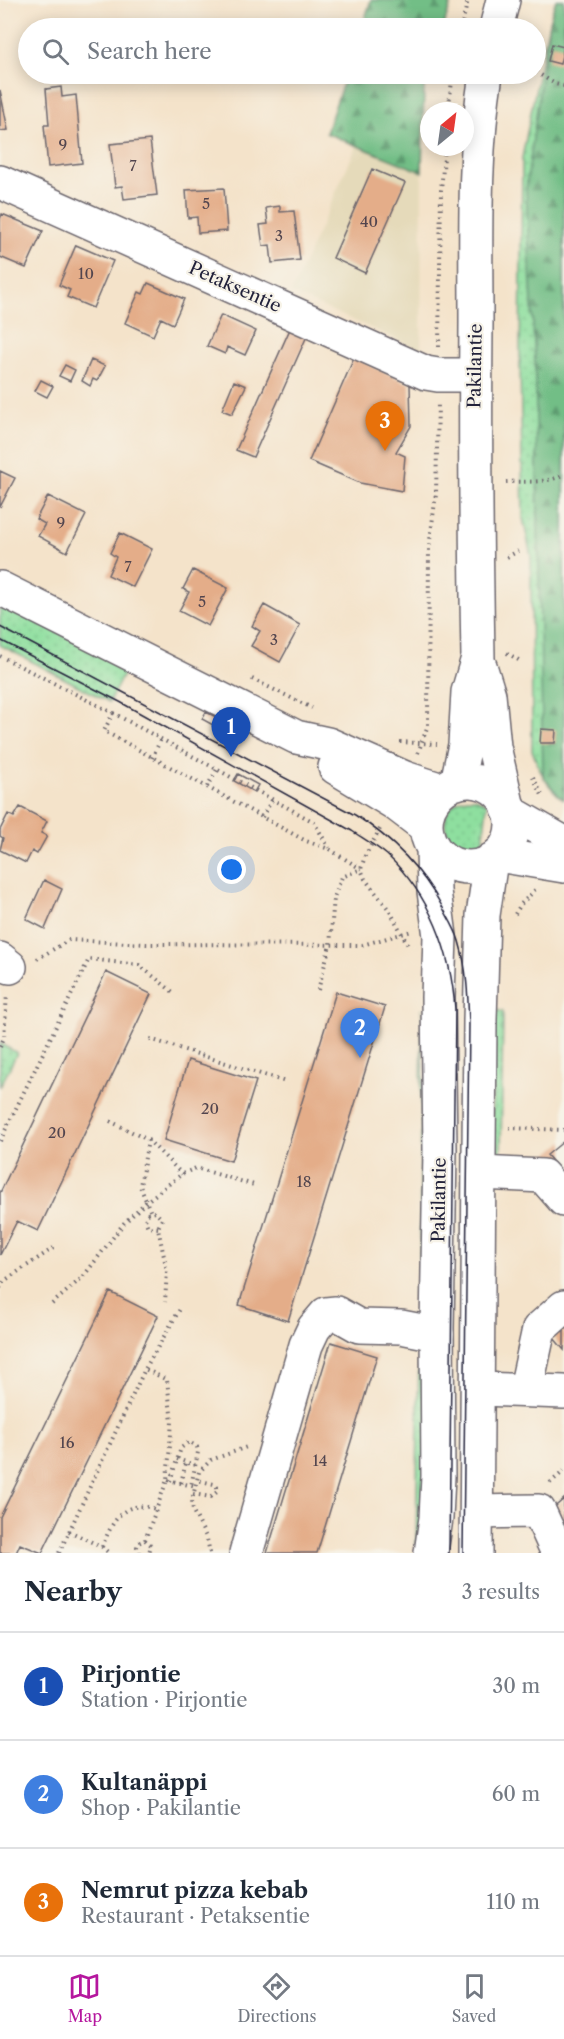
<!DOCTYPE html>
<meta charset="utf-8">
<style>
:root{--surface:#fff;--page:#f6f6f7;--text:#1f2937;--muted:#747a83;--line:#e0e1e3;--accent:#b5179e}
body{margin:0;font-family:"Libre Caslon Text",serif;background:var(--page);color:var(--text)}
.compass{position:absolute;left:420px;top:102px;width:54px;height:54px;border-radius:50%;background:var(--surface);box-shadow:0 3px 15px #0003;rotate:29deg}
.you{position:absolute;left:232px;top:870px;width:21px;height:21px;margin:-15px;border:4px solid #fff;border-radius:50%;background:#1a73e8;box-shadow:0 0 0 9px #1a73e833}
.badge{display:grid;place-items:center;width:39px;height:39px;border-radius:50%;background:var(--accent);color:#fff;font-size:20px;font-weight:700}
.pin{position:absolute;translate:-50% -50px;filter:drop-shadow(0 2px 3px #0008)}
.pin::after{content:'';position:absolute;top:32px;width:21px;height:18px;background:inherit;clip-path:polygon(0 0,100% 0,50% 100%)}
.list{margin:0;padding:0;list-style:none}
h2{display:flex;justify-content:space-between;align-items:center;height:78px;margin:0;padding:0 24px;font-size:26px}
h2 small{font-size:20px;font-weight:400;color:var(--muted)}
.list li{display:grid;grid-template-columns:39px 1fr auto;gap:18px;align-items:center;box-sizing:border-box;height:108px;padding:0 24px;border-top:2px solid var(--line)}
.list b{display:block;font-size:22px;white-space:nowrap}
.list p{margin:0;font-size:20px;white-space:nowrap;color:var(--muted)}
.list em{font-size:20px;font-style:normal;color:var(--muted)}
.icon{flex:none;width:33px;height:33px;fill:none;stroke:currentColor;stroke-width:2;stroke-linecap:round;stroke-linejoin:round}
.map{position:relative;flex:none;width:564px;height:1553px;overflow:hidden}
.search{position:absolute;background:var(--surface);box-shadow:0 3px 15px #0003;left:18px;right:18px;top:18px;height:66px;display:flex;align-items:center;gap:15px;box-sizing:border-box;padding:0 21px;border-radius:33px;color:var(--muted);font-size:22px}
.sheet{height:402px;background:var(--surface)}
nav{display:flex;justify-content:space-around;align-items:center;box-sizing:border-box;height:84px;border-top:2px solid var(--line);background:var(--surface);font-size:16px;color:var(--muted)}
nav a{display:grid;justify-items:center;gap:3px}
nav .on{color:var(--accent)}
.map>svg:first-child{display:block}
</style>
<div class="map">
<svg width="564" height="1553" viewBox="0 0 564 1553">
<defs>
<pattern id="green-dots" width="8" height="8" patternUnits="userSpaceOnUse" patternTransform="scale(1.5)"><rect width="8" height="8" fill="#8edf9f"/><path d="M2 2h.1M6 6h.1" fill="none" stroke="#7abf8a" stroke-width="1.8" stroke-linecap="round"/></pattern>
<pattern id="forest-firs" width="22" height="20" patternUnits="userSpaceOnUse" patternTransform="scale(1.5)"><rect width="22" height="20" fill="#72be86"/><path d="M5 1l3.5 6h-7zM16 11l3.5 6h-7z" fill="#5d9a6f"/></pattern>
</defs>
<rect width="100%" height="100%" fill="#f7f3e8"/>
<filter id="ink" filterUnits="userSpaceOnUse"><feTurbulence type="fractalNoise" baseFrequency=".0167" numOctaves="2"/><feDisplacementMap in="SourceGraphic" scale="12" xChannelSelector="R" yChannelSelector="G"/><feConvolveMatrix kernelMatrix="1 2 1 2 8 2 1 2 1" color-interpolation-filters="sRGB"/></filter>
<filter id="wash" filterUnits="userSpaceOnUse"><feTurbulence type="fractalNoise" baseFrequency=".008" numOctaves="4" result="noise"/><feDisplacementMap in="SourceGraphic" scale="24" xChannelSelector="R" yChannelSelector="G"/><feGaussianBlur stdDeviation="1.35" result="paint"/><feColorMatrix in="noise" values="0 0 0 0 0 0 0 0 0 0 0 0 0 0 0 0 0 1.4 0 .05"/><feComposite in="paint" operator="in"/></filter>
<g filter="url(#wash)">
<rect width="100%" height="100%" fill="#f4e3ca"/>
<!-- built -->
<path fill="#e5daba" d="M 357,145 L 422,172 L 421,350 L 291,293 Z"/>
<!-- green -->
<path fill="url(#green-dots)" stroke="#58806d" stroke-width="1.5" d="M 556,0 L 564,0 L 564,799 C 546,788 539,769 532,750 L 531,556 L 523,518 L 520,364 L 522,158 L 549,22 Z
M 0,602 L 127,667 L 109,702 L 0,645 Z
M 466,798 L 476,798 L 487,804 L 483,844 C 447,862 428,808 466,798 Z
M 422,1008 L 429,1320 L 419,1318 L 419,1310 Z
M 493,1009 L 503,1012 L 501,1157 L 492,1158 Z
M 0,1043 L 17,1053 L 0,1087 Z
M 429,1348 L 427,1529 L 416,1544 L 419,1349 Z"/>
<!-- forest -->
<path fill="url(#forest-firs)" stroke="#4a7060" stroke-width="1.5" d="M 371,0 L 452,0 L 443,28 L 362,28 Z
M 556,0 L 564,0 L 564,799 L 559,796 L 543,777 L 535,363 L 526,189 L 549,22 Z
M 346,74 L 429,74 L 424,88 L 422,172 L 326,133 Z"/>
<g id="blocks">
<!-- building -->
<path fill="#e4ad89" d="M 552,44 L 564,47 L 560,64 L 548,61 Z
M 61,87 L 62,97 L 76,95 L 82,163 L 48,167 L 44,125 L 49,125 L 46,89 Z
M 0,90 L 8,130 L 0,131 Z
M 150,140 L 157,195 L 124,199 L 122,186 L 115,187 L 110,144 Z
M 372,169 L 405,183 L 365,273 L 333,258 Z
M 224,188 L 227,231 L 198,233 L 197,217 L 188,218 L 186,190 Z
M 280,206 L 280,212 L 294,211 L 300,260 L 272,263 L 270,245 L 263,246 L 260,225 L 268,224 L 266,208 Z
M 2,214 L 43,231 L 26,268 L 0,257 L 0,219 Z
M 76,245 L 113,261 L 93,308 L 67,297 L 70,290 L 59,285 Z
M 148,283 L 184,299 L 173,324 L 161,318 L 153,336 L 125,323 L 139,292 L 143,294 Z
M 221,315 L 256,331 L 245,355 L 227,347 L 225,354 L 207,346 Z
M 290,329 L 307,336 L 253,457 L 236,450 Z
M 354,358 L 410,384 L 411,426 L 396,452 L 405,456 L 402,491 L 360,483 L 309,461 Z
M 91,360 L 105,366 L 97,381 L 93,379 L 90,386 L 82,381 Z
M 65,365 L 75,370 L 70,381 L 59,376 Z
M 41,380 L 53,386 L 47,397 L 35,391 Z
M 234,381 L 246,386 L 232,414 L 222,410 Z
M 0,471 L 15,478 L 0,507 Z
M 48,496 L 86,515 L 67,552 L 38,536 L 45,524 L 36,519 Z
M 120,533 L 152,549 L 133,587 L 108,575 L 116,557 L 110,553 Z
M 193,570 L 228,588 L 208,626 L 179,611 L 189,592 L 183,589 Z
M 264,605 L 300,625 L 280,662 L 251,646 L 260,631 L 252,626 Z
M 206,712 L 226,722 L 222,730 L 202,719 Z
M 541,729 L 556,730 L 555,743 L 540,743 Z
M 238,774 L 258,785 L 254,792 L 234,781 Z
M 20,807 L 47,821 L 41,833 L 47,836 L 37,854 L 32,851 L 26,863 L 0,850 L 3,838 L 0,836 L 0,830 L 8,814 L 14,817 Z
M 44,880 L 62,889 L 45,929 L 26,919 Z
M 106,972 L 151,994 L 38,1231 L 17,1221 L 0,1255 L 0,1193 Z
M 336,992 L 385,1007 L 288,1321 L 239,1305 Z
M 188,1060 L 256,1081 L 231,1161 L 164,1140 Z
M 564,1141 L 564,1175 L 547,1155 Z
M 110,1292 L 158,1316 L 42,1553 L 20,1544 L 16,1553 L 0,1553 L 0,1517 Z
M 564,1327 L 564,1350 L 553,1337 Z
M 331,1342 L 377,1356 L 317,1553 L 267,1553 Z
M 564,1499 L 564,1528 L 550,1511 Z"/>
</g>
</g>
<g filter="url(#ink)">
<use href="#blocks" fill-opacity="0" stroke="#6c666d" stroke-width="1.5"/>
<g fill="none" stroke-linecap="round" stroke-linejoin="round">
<!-- minor casing -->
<g stroke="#6c666d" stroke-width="36">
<path id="minor" d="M 0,182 L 426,373 L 438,375 L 474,375
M 510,812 L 564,843
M 498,855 L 564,866
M 0,959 L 10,967
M 480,1173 L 543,1176 L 564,1200
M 478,1389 L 564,1392
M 526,1389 L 539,1329 L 564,1307
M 477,1512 L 539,1511 L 558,1553
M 246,1553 L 306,1345 L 314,1328 L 326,1314 L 336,1313 L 359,1326 L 401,1327 L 437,1334"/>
</g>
<!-- major casing -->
<g stroke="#6c666d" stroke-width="36">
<path id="major" d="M 496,28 L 503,0
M 0,588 L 296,737 L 328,744 L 405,778 L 442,790
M 480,666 L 489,695 L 494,747 L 508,808
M 335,767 L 393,802 L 426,827
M426 824a43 43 0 1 1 86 0a43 43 0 1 1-86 0Z
M 457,783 L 465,745 L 468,692 L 478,658 C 476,546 475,434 476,322 C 476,239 473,156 486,74
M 431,1553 L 436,1518 L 438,1476 L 437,1328 L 440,1150 L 438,997 L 440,936 L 434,891 L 433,847
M 476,1553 L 480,1020 L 483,915 L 491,860"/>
</g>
<!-- path -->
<path stroke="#6c666d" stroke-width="4" stroke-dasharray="1.5 4.5" stroke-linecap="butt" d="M 461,28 L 468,0
M 536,72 L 555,84 L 564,86
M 448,111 L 453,74
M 439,347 L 441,190 L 445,147
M 506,482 C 525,481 548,484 564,474
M 507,557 L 518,551
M 507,653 L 522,662
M 0,656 L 113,713 L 104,731 L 306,841 L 329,849 L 361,869
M 252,679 L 312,708
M 113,713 L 314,822 L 329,848
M 400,742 L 437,744
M 418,753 L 428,725 L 429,548 L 436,494 L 438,403
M 152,758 L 161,739
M 533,777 L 542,795
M 207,787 L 217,769
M 262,817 L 272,800
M 380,829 L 365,856 L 361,869 L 365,879 L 390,911 L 409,947
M 515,914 L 521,904 L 535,890
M 37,959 L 69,940 L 147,944 L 362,945 L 412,931
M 318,990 L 330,945 L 334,897 L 342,877 L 361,869
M 150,1039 L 286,1082
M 0,1047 L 4,1038 L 7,994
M 110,1121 L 148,1140 L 182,1174
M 509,1128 L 564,1130
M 148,1140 L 140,1186 L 151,1213
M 0,1141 L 89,959 L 139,965 L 173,992
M 158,1228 L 148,1227 L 145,1220 L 148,1214 L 155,1212 L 162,1219 L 158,1228 L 167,1271 L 165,1302
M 0,1288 L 4,1281 L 55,1247
M 52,1304 L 83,1277 L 124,1223 L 147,1201 L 182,1174 L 196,1168 L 254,1185
M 177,1459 L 195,1465
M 168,1480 L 193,1486
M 170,1481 L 181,1448 L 189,1442 L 197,1447 L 198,1452 L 191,1486
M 181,1483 L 186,1462
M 550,1483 L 564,1471
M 193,1494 L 211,1497 L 217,1492 L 217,1487 L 214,1484 L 197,1480
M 69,1531 L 102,1547 L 109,1553
M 145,1540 L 167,1480 L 172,1422 L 167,1380 L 145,1369
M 102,1547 C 113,1520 123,1499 156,1509
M 59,1553 L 145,1369 L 180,1309
M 139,1553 L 137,1547 L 138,1543 L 145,1540 L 151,1545 L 149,1553
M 210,1553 L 207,1539 L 193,1511 L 192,1500 L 199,1472 L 211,1460 L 247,1447"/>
<!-- minor -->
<use href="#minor" stroke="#fff" stroke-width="33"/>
<!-- major -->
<use href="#major" stroke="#fff" stroke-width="33"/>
<!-- tram -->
<path stroke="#22223b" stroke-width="1.5" d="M 0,627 L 355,815 C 393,839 422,869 443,908 C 449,919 456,930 459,941 C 467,968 468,996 469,1024 L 463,1553
M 0,640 L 120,702 L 352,831 C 364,839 376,846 387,855 C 430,895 451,951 455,1009 L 449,1553"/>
</g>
</g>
<g text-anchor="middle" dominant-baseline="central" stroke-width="4.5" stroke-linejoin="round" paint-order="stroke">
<!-- number labels -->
<g font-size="15" fill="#52454e">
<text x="63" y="144">9</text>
<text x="133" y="165">7</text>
<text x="206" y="203">5</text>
<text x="369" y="221">40</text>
<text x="279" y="235">3</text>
<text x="86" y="273">10</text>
<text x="61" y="522">9</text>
<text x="128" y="566">7</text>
<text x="202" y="601">5</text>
<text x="274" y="639">3</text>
<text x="210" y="1108">20</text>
<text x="57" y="1132">20</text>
<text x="304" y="1181">18</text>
<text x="67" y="1442">16</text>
<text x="320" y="1460">14</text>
</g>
<!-- street labels -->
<g font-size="18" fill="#22223b" stroke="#f7f3e8">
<text transform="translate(235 287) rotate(24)">Petaksentie</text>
<text transform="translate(475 366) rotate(-89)">Pakilantie</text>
<text transform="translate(439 1200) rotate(-89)">Pakilantie</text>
</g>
</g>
</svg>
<svg class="compass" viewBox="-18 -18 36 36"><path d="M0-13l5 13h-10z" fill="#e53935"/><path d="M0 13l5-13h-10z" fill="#747a83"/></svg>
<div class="you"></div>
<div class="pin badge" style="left:231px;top:757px;background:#1a4fb4">1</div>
<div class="pin badge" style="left:360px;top:1058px;background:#3f7fe0">2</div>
<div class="pin badge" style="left:385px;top:451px;background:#e8710a">3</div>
<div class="search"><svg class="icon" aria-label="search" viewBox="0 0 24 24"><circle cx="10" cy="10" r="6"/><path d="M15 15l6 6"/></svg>Search here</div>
</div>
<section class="sheet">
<h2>Nearby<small>3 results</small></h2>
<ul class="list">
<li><span class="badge" style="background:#1a4fb4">1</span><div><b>Pirjontie</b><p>Station · Pirjontie</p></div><em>30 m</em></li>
<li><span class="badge" style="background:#3f7fe0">2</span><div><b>Kultanäppi</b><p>Shop · Pakilantie</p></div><em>60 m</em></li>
<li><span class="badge" style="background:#e8710a">3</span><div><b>Nemrut pizza kebab</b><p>Restaurant · Petaksentie</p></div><em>110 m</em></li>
</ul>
</section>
<nav>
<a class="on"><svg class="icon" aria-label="map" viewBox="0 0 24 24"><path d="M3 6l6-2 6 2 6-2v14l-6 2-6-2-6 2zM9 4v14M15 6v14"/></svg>Map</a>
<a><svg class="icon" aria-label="directions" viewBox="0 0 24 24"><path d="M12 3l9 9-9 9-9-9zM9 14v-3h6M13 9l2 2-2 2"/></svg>Directions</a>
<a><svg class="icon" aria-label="saved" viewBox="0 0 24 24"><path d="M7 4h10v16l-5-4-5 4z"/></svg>Saved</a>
</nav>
